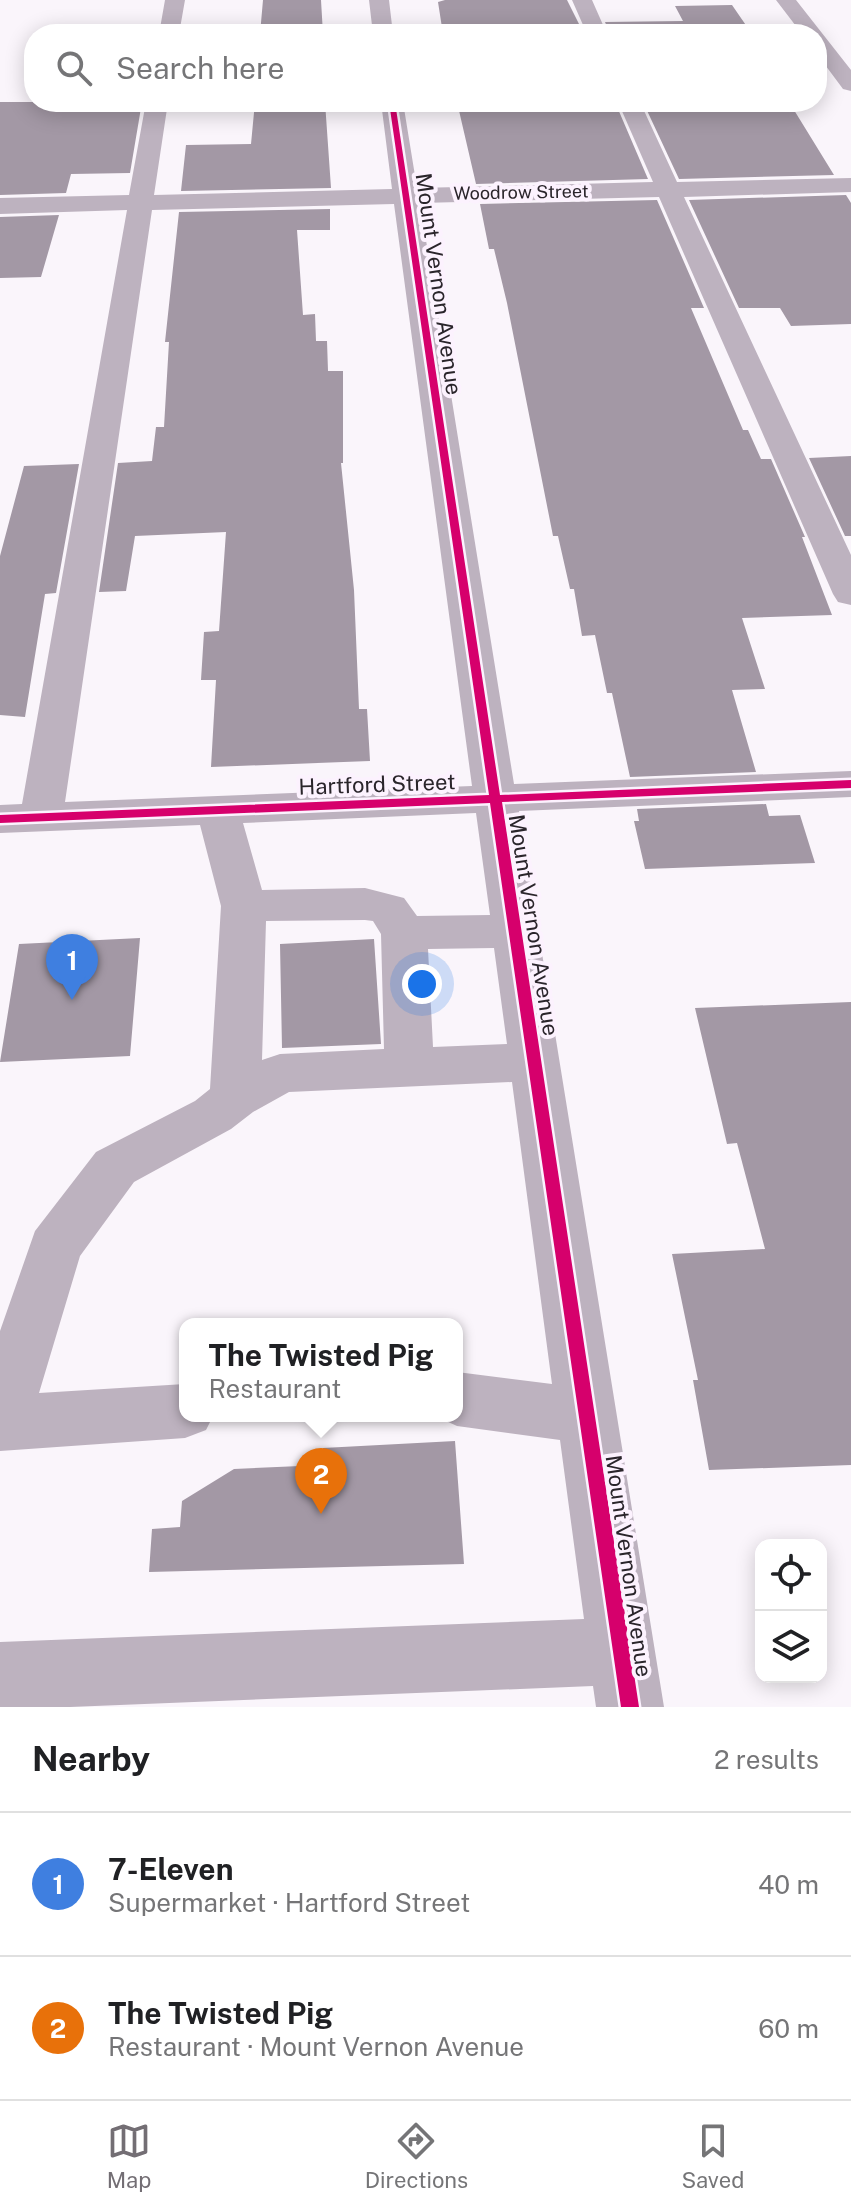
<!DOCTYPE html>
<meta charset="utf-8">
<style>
:root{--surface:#fff;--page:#f2f2f2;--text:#202124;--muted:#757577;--line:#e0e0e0;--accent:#736e74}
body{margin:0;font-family:"Public Sans",sans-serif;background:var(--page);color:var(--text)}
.controls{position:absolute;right:24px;bottom:24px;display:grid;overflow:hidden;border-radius:16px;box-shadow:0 4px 20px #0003}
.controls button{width:72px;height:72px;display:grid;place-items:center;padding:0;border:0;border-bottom:2px solid var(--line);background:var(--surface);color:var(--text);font:40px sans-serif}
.you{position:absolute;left:422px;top:984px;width:28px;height:28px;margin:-20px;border:6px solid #fff;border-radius:50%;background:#1a73e8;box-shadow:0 0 0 12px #1a73e833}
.badge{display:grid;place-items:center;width:52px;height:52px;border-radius:50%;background:var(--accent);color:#fff;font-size:26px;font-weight:700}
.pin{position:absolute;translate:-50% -66px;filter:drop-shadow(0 2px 4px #0008)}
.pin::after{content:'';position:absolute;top:42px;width:28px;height:24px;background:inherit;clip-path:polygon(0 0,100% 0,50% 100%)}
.popup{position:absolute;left:179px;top:1318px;width:284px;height:104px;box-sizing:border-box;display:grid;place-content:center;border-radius:16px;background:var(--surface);filter:drop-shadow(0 2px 6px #0005);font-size:26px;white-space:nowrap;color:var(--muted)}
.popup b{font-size:30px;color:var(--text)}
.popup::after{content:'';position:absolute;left:50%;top:100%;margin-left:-16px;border:16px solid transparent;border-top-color:var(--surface)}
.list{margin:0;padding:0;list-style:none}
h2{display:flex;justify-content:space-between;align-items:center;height:104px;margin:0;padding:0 32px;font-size:34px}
h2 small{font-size:26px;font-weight:400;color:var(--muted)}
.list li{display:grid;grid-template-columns:52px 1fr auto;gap:24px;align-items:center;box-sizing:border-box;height:144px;padding:0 32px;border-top:2px solid var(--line)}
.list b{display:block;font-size:30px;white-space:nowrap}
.list p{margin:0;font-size:26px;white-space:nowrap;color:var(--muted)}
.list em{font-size:26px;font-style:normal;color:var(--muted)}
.icon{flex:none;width:44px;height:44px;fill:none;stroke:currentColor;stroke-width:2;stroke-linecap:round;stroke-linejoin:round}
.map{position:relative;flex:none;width:851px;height:1707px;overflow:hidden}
.search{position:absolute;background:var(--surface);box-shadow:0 4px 20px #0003;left:24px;right:24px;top:24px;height:88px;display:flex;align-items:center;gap:20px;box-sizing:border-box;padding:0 28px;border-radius:32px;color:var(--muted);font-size:30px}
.sheet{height:392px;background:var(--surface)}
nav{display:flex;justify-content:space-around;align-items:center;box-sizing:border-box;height:112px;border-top:2px solid var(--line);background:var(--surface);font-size:22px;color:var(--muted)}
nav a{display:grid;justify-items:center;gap:4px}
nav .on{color:var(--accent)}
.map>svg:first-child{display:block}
</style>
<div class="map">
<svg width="851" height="1707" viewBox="0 0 851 1707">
<rect width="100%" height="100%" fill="#faf5fb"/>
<!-- building -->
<path fill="#a398a5" d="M 263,0 L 321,0 L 323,34 L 260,34 Z
M 445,0 L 567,0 L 584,34 L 443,34 L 438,2 Z
M 732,5 L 752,34 L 610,34 L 605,22 L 683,21 L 675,6 Z
M 0,102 L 142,102 L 130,173 L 71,174 L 66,193 L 0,195 Z
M 255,102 L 325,102 L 331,188 L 181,191 L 186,145 L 251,144 Z
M 457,102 L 615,102 L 648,179 L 476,184 Z
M 643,102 L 800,102 L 806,110 L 794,110 L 834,175 L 679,179 Z
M 846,195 L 851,203 L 851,324 L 791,326 L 780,308 L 739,308 L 689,200 Z
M 657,200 L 704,308 L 691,308 L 743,430 L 748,430 L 761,459 L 771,459 L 805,537 L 802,537 L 832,615 L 742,618 L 765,689 L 732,690 L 756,772 L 630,777 L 612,693 L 607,693 L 595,635 L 582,636 L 574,589 L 570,589 L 558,536 L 553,536 L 507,303 L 494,249 L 489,249 L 480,204 Z
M 330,209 L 330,230 L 297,230 L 303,315 L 315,314 L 316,341 L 327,341 L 328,371 L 343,371 L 343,463 L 341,463 L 354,590 L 359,709 L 367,709 L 370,761 L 211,767 L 216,680 L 201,680 L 204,632 L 219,631 L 226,532 L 135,536 L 126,591 L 99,592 L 118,463 L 152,461 L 156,427 L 164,427 L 169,342 L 165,342 L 179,212 Z
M 59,215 L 41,277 L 0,278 L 0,217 Z
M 851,456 L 851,536 L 845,536 L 809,458 Z
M 79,464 L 56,593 L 45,594 L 25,717 L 0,715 L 0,556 L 24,466 Z
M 766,804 L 769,816 L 800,815 L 815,863 L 645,869 L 634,821 L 639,821 L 637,809 Z
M 140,938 L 130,1056 L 0,1062 L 19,944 Z
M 374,939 L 381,1044 L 282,1048 L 280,944 Z
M 851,1002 L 851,1465 L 709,1470 L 693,1380 L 698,1380 L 672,1254 L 765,1249 L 737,1143 L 727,1144 L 695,1008 Z
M 455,1441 L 464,1564 L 149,1572 L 152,1529 L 180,1527 L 182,1501 L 234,1469 L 323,1465 L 323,1448 Z"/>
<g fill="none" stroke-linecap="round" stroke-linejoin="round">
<!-- minor -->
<path fill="#bdb2bf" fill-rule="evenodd" d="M 165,0 L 185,0 L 179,34 L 159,34 Z
M 369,0 L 389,0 L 393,34 L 373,34 Z
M 572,0 L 592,0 L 607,34 L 587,34 Z
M 776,0 L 796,0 L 851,70 L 851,91 L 843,89 L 817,54 L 817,34 L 802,34 Z
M 146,102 L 168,102 L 154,195 L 392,189 L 381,102 L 403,102 L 417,188 L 653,182 L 618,102 L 640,102 L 677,182 L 851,178 L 851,192 L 684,197 L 851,555 L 851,605 L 838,602 L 833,594 L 659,197 L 420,203 L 514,784 L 851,771 L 851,797 L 519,811 L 664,1707 L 596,1707 L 593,1686 L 70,1707 L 0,1707 L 0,1642 L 584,1619 L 560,1440 L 457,1426 L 435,1416 L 457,1416 L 457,1372 L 552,1384 L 512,1082 L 289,1092 L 253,1112 L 231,1129 L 134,1182 L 80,1256 L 39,1393 L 185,1384 L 185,1416 L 213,1416 L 206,1430 L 185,1438 L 0,1451 L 0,1331 L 35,1231 L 96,1152 L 195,1101 L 210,1089 L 221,906 L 200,825 L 0,833 L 0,805 L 22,804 L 127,210 L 0,214 L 0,198 L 129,195 ZM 394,204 L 472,786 L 65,802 L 152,210 ZM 476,813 L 490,915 L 417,916 L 404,898 L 365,888 L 262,890 L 243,823 ZM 365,920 L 373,921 L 381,934 L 384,1049 L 280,1054 L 262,1060 L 266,921 ZM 494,948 L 507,1044 L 433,1047 L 428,949 Z"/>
<!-- cycleway casing -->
<g stroke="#fcf2fe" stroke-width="5">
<path id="cycleway" d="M 389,102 L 395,102 L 500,795 L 851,780 L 851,788 L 502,802 L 639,1707 L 621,1707 L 490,803 L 0,823 L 0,815 L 489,795 Z"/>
</g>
<!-- cycleway -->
<use href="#cycleway" fill="#d6006c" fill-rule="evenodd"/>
</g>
<g text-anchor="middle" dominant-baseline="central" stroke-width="8" stroke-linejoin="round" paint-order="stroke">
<!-- far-street labels -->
<g font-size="18" fill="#2a252b" stroke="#fcf2fe">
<text transform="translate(521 192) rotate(-1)">Woodrow Street</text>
</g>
<!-- street labels -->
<g font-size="22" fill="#2a252b" stroke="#fcf2fe">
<text transform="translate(439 284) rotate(82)">Mount Vernon Avenue</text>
<text transform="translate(377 784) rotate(-2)">Hartford Street</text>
<text transform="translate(534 925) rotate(81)">Mount Vernon Avenue</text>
<text transform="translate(629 1566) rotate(82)">Mount Vernon Avenue</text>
</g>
</g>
</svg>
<div class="controls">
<button><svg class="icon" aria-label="locate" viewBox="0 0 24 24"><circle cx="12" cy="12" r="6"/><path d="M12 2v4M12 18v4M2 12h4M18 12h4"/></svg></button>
<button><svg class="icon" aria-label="layers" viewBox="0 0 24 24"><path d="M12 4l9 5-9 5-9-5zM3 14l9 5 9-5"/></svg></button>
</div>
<div class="you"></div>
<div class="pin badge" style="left:72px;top:1000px;background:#3f7fe0">1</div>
<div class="pin badge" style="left:321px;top:1514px;background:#e8710a">2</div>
<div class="popup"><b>The Twisted Pig</b>Restaurant</div>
<div class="search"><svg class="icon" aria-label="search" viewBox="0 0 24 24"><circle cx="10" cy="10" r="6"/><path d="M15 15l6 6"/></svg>Search here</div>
</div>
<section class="sheet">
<h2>Nearby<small>2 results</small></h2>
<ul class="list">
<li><span class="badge" style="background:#3f7fe0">1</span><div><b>7-Eleven</b><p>Supermarket · Hartford Street</p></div><em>40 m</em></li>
<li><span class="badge" style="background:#e8710a">2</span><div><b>The Twisted Pig</b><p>Restaurant · Mount Vernon Avenue</p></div><em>60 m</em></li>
</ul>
</section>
<nav>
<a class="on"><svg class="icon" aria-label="map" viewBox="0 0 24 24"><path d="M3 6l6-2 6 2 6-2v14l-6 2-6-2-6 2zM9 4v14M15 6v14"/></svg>Map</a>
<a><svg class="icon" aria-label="directions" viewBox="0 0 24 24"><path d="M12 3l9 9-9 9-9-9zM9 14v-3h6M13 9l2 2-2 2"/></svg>Directions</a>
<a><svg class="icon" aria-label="saved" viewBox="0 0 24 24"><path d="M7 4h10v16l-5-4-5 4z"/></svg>Saved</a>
</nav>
